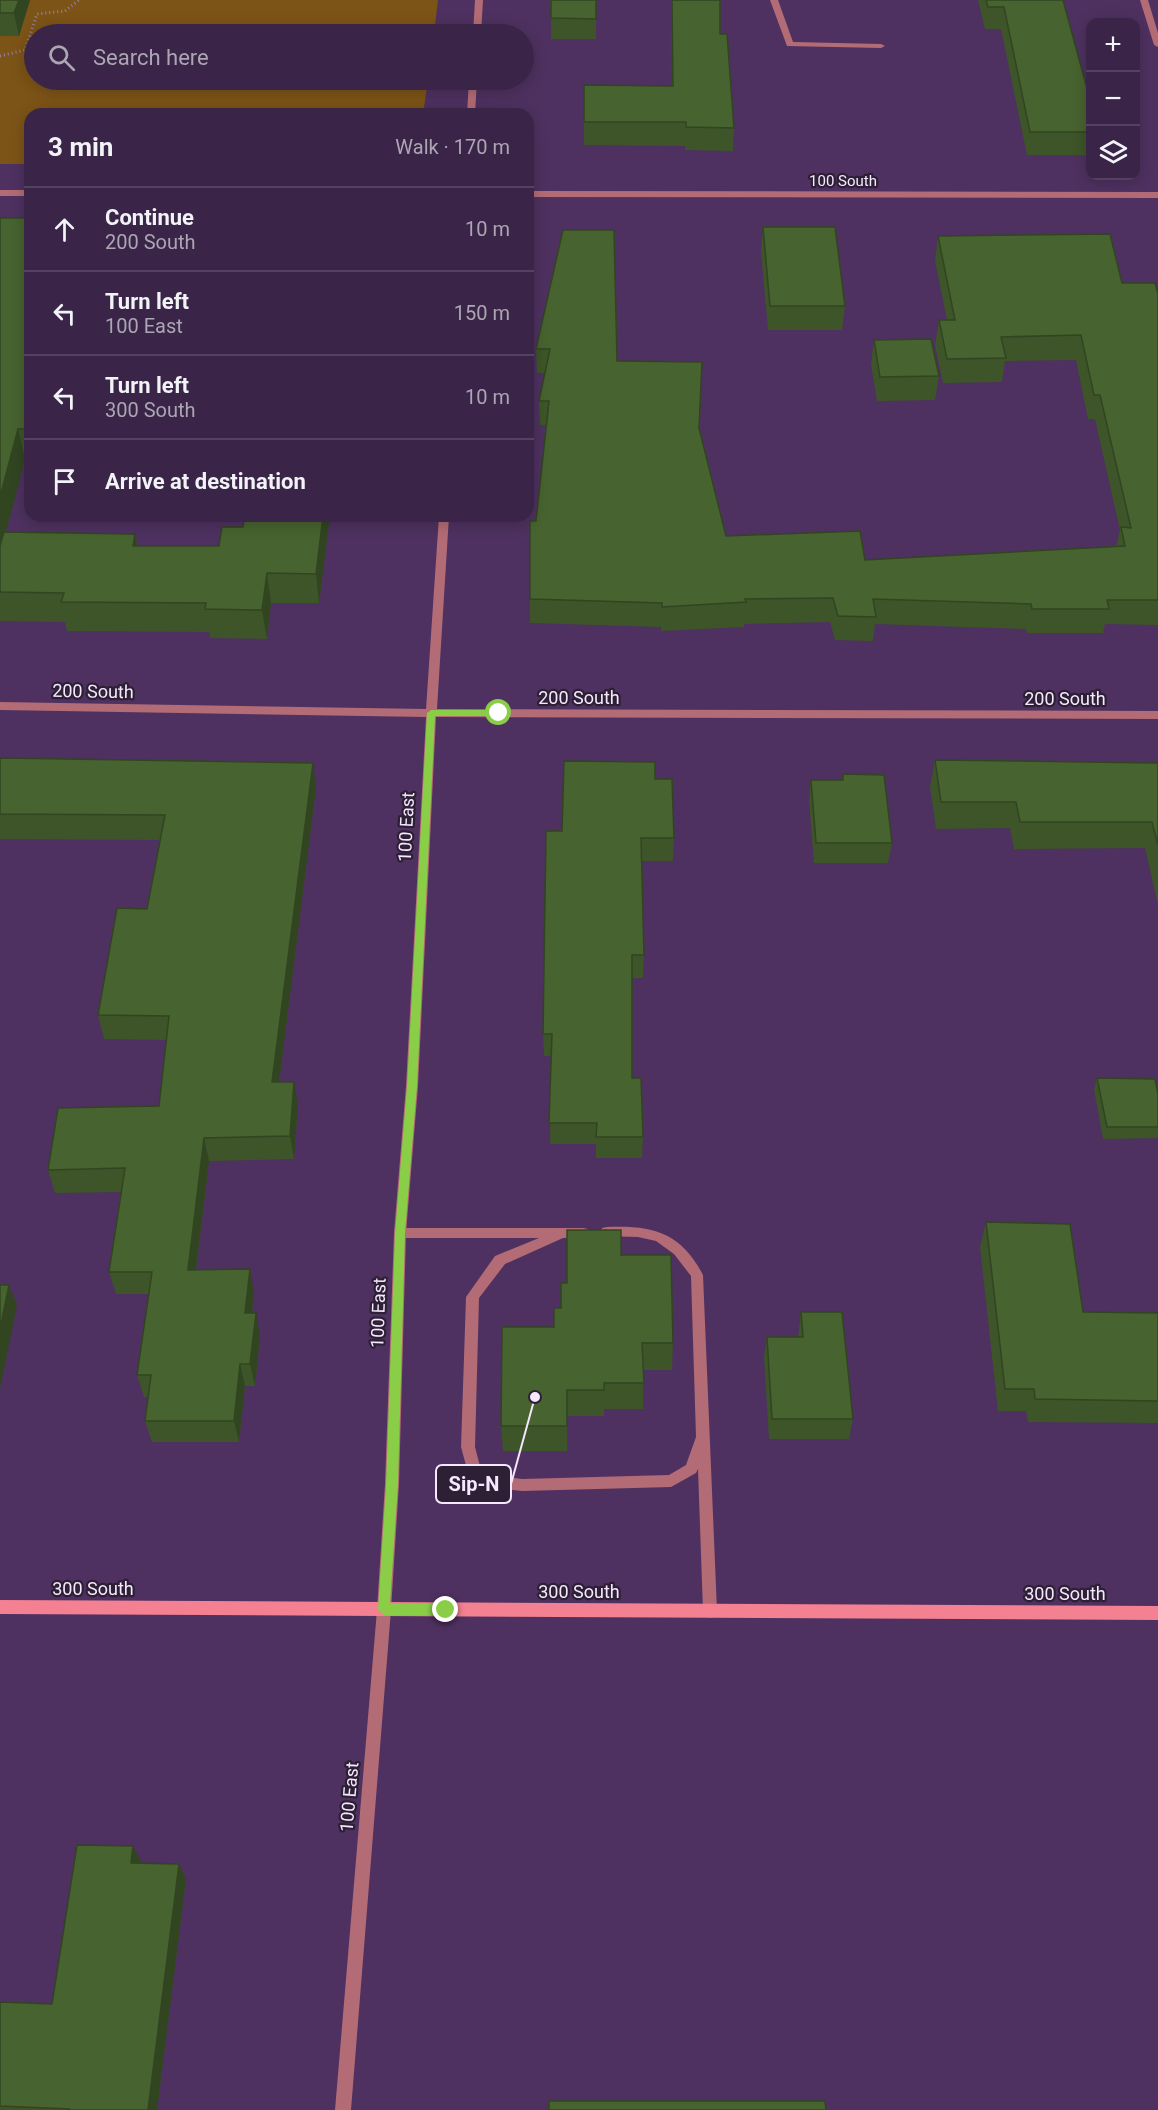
<!DOCTYPE html>
<meta charset="utf-8">
<style>
:root{--surface:#3a2548;--page:#412d4f;--text:#f1f3f6;--muted:#aba5b4;--line:#544260}
body{margin:0;font-family:Roboto,sans-serif;background:var(--page);color:var(--text)}
.controls{position:absolute;right:18px;top:18px;display:grid;overflow:hidden;border-radius:12px;box-shadow:0 3px 15px #0003}
.controls button{width:54px;height:54px;display:grid;place-items:center;padding:0;border:0;border-bottom:2px solid var(--line);background:var(--surface);color:var(--text);font:30px sans-serif}
.stop{position:absolute;width:18px;height:18px;margin:-14px;border:4px solid #8ace47;border-radius:50%;background:#fff}
.stop.end{background:#8ace47;border-color:#fff;box-shadow:0 2px 6px #0008}
.list{margin:0;padding:0;list-style:none}
h2{display:flex;justify-content:space-between;align-items:center;height:78px;margin:0;padding:0 24px;font-size:26px}
h2 small{font-size:20px;font-weight:400;color:var(--muted)}
.list li{display:grid;grid-template-columns:39px 1fr auto;gap:18px;align-items:center;box-sizing:border-box;height:84px;padding:0 24px;border-top:2px solid var(--line)}
.list b{display:block;font-size:22px;white-space:nowrap}
.list p{margin:0;font-size:20px;white-space:nowrap;color:var(--muted)}
.list em{font-size:20px;font-style:normal;color:var(--muted)}
.icon{flex:none;width:33px;height:33px;fill:none;stroke:currentColor;stroke-width:2;stroke-linecap:round;stroke-linejoin:round}
.map{position:relative;flex:none;width:1158px;height:2110px;overflow:hidden}
.search{position:absolute;background:var(--surface);box-shadow:0 3px 15px #0003;left:24px;top:24px;width:510px;height:66px;display:flex;align-items:center;gap:15px;box-sizing:border-box;padding:0 21px;border-radius:33px;color:var(--muted);font-size:22px}
.panel{position:absolute;background:var(--surface);box-shadow:0 3px 15px #0003;left:24px;top:108px;width:510px;height:414px;border-radius:18px}
.map>svg:first-child{display:block}
</style>
<div class="map">
<svg width="1158" height="2110" viewBox="0 0 1158 2110">
<rect width="100%" height="100%" fill="#4e3160"/>
<!-- green -->
<path fill="#7d5417" d="M 0,0 L 438,0 L 434,34 L 34,34 L 34,80 L 428,80 L 423,114 L 30,114 L 30,164 L 0,164 Z"/>
<g fill="none" stroke-linecap="round" stroke-linejoin="round">
<!-- path -->
<path stroke="#9780a5" stroke-width="3" stroke-dasharray="1 3" stroke-linecap="butt" d="M 0,56 L 25,50 L 37,14 L 65,11 L 79,0"/>
<!-- lane -->
<path fill="#b36c75" fill-rule="evenodd" d="M 607,1227 C 652,1225 681,1232 703,1275 L 717,1611 L 715,1616 L 710,1618 L 705,1616 L 703,1611 L 698,1469 L 696,1473 L 671,1487 L 522,1491 L 477,1486 L 472,1484 L 470,1480 L 461,1447 L 466,1297 L 495,1256 L 539,1238 L 400,1238 L 395,1237 L 394,1233 L 395,1229 L 400,1228 L 583,1228 L 588,1229 L 589,1233 L 588,1237 L 563,1238 L 505,1264 L 479,1298 L 475,1447 L 482,1474 L 522,1479 L 669,1475 L 686,1465 L 696,1437 L 691,1276 L 674,1254 L 656,1241 L 638,1237 L 602,1236 L 601,1232 L 602,1228 Z"/>
<!-- street -->
<path fill="#b36c75" fill-rule="evenodd" d="M 475,0 L 483,0 L 481,34 L 473,34 Z
M 770,0 L 778,0 L 793,42 L 881,44 L 885,46 L 881,48 L 787,46 Z
M 1140,0 L 1148,0 L 1158,33 L 1158,47 L 1154,45 Z
M 469,80 L 477,80 L 475,114 L 467,114 Z
M 0,190 L 30,190 L 30,196 L 0,196 Z
M 528,191 L 1158,192 L 1158,198 L 528,197 Z
M 439,516 L 449,516 L 437,709 L 1158,711 L 1158,719 L 436,717 L 418,1086 L 406,1233 L 399,1484 L 391,1610 L 351,2110 L 335,2110 L 377,1610 L 385,1484 L 394,1233 L 406,1086 L 426,717 L 0,710 L 0,702 L 426,709 Z"/>
<!-- secondary -->
<path fill="#f38191" fill-rule="evenodd" d="M 0,1600 L 1158,1606 L 1158,1620 L 0,1614 Z"/>
</g>
<!-- wall -->
<path fill="#3d5528" d="M 0,0 L 30,0 L 19,36 L 0,36 Z
M 551,0 L 596,0 L 596,39 L 551,39 Z
M 671,0 L 720,0 L 720,34 L 734,128 L 733,151 L 685,150 L 685,146 L 584,145 L 584,85 L 672,86 Z
M 978,0 L 1063,0 L 1088,92 L 1090,92 L 1090,155 L 1027,155 L 1001,29 L 985,29 Z
M 0,218 L 30,218 L 30,459 L 25,459 L 6,532 L 135,534 L 138,546 L 219,546 L 243,527 L 330,516 L 319,603 L 271,603 L 267,639 L 210,638 L 209,632 L 67,631 L 65,622 L 0,621 Z
M 763,227 L 845,306 L 842,330 L 768,330 L 761,251 Z
M 563,230 L 617,361 L 699,428 L 726,536 L 865,560 L 1116,547 L 1120,530 L 1095,419 L 1088,419 L 1076,360 L 1005,361 L 1002,382 L 943,383 L 935,345 L 939,320 L 947,320 L 935,261 L 938,236 L 1122,283 L 1158,294 L 1158,625 L 1105,624 L 1103,633 L 1027,633 L 1026,629 L 875,624 L 873,641 L 835,640 L 830,622 L 744,624 L 744,627 L 661,631 L 661,627 L 530,623 L 530,599 L 536,521 L 546,425 L 540,425 L 539,401 L 545,373 L 537,373 L 536,349 Z
M 874,340 L 939,376 L 935,400 L 877,401 L 871,364 Z
M 0,758 L 316,788 L 279,1082 L 298,1105 L 294,1159 L 209,1161 L 196,1270 L 254,1292 L 252,1313 L 260,1335 L 255,1386 L 245,1386 L 239,1442 L 152,1442 L 145,1421 L 148,1397 L 144,1397 L 137,1375 L 149,1294 L 116,1294 L 109,1272 L 121,1192 L 55,1193 L 48,1170 L 159,1106 L 167,1040 L 104,1039 L 98,1015 L 147,909 L 160,840 L 0,839 Z
M 935,760 L 1158,763 L 1158,905 L 1145,848 L 1014,849 L 1010,828 L 936,829 L 930,787 Z
M 843,774 L 892,843 L 888,863 L 814,863 L 809,800 L 811,780 L 842,780 Z
M 655,779 L 674,838 L 673,861 L 642,861 L 644,955 L 643,978 L 632,978 L 632,1078 L 643,1137 L 642,1158 L 596,1158 L 596,1144 L 550,1144 L 551,1056 L 544,1056 L 543,1034 L 562,831 Z
M 1097,1078 L 1158,1094 L 1158,1138 L 1103,1139 L 1094,1089 Z
M 986,1222 L 1083,1312 L 1158,1313 L 1158,1423 L 1028,1422 L 1026,1411 L 998,1411 L 980,1247 Z
M 621,1255 L 673,1343 L 672,1370 L 643,1370 L 643,1409 L 604,1409 L 604,1416 L 567,1416 L 567,1451 L 503,1451 L 501,1426 L 554,1327 L 561,1308 L 567,1283 Z
M 801,1312 L 853,1419 L 849,1439 L 769,1439 L 764,1357 L 767,1337 L 798,1337 Z
M 141,1861 L 140,1863 L 179,1864 L 186,1879 L 157,2110 L 0,2110 L 0,2002 L 52,2004 Z"/>
<!-- shaded-wall -->
<path fill="#324521" d="M 19,0 L 30,0 L 19,36 L 14,13 Z
M 18,429 L 25,459 L 0,555 L 0,497 Z
M 323,516 L 330,516 L 319,603 L 316,574 Z
M 135,534 L 141,563 L 133,546 Z
M 267,573 L 271,603 L 267,639 L 262,610 Z
M 313,763 L 316,788 L 276,1106 L 272,1082 Z
M 294,1082 L 298,1105 L 294,1159 L 290,1136 Z
M 204,1138 L 209,1161 L 193,1292 L 188,1270 Z
M 250,1269 L 254,1292 L 250,1335 L 245,1313 Z
M 9,1285 L 17,1305 L 0,1389 L 0,1329 Z
M 256,1313 L 260,1335 L 255,1386 L 250,1364 Z
M 240,1364 L 245,1386 L 239,1442 L 234,1421 Z
M 133,1846 L 141,1861 L 139,1878 L 131,1863 Z
M 179,1864 L 186,1879 L 157,2110 L 148,2110 Z"/>
<!-- building -->
<path fill="#47632f" stroke="#324521" stroke-width="1.5" d="M 0,0 L 19,0 L 14,13 L 0,13 Z
M 551,0 L 596,0 L 596,19 L 551,18 Z
M 672,0 L 720,0 L 720,34 L 727,34 L 734,128 L 686,127 L 686,122 L 584,122 L 584,85 L 673,86 Z
M 986,0 L 1063,0 L 1088,92 L 1090,92 L 1090,132 L 1030,132 L 1004,7 L 988,7 Z
M 0,218 L 30,218 L 30,429 L 18,429 L 0,497 Z
M 763,227 L 835,227 L 845,306 L 770,306 Z
M 563,230 L 614,230 L 617,361 L 702,362 L 699,428 L 726,536 L 860,531 L 865,560 L 1125,546 L 1121,527 L 1131,528 L 1100,395 L 1094,395 L 1081,335 L 1001,337 L 1006,358 L 947,359 L 939,320 L 955,320 L 938,236 L 1110,234 L 1122,283 L 1155,283 L 1158,294 L 1158,600 L 1107,600 L 1109,609 L 1032,609 L 1031,604 L 873,599 L 876,617 L 838,616 L 833,598 L 745,599 L 746,602 L 662,607 L 662,603 L 530,599 L 530,521 L 536,521 L 549,401 L 539,401 L 550,349 L 536,349 Z
M 931,339 L 939,376 L 880,377 L 874,340 Z
M 245,516 L 323,516 L 316,574 L 267,573 L 262,610 L 205,609 L 206,603 L 61,602 L 64,593 L 0,592 L 0,546 L 4,532 L 135,534 L 133,546 L 219,546 L 222,527 L 243,527 Z
M 0,758 L 313,763 L 272,1082 L 294,1082 L 290,1136 L 204,1138 L 188,1270 L 250,1269 L 245,1313 L 256,1313 L 250,1364 L 240,1364 L 234,1421 L 145,1421 L 151,1375 L 137,1375 L 152,1272 L 109,1272 L 125,1168 L 48,1170 L 58,1108 L 159,1106 L 169,1016 L 98,1015 L 117,908 L 147,909 L 165,815 L 0,814 Z
M 935,760 L 1158,763 L 1158,845 L 1152,822 L 1020,822 L 1016,802 L 941,802 Z
M 564,761 L 655,762 L 655,779 L 672,779 L 674,838 L 641,838 L 644,955 L 632,955 L 632,1078 L 641,1078 L 643,1137 L 596,1137 L 597,1123 L 549,1123 L 552,1034 L 543,1034 L 546,831 L 562,831 Z
M 843,774 L 884,775 L 892,843 L 816,843 L 811,780 L 843,780 Z
M 1097,1078 L 1155,1079 L 1158,1094 L 1158,1127 L 1107,1127 Z
M 986,1222 L 1070,1224 L 1083,1312 L 1158,1313 L 1158,1401 L 1035,1399 L 1034,1389 L 1005,1389 Z
M 567,1230 L 621,1230 L 621,1255 L 671,1255 L 673,1343 L 642,1343 L 644,1383 L 604,1383 L 604,1390 L 567,1390 L 567,1426 L 501,1426 L 502,1327 L 554,1327 L 554,1308 L 561,1308 L 561,1283 L 567,1283 Z
M 0,1285 L 9,1285 L 0,1329 Z
M 801,1312 L 842,1312 L 853,1419 L 772,1419 L 767,1337 L 803,1337 Z
M 77,1845 L 133,1846 L 131,1863 L 179,1864 L 148,2110 L 68,2110 L 69,2109 L 0,2106 L 0,2002 L 52,2004 Z
M 549,2101 L 825,2101 L 826,2110 L 549,2110 Z"/>
<!-- route -->
<path fill="#8ace47" d="M 431,710 L 499,710 L 504,713 L 499,716 L 435,716 L 417,1086 L 405,1233 L 398,1484 L 390,1604 L 446,1604 L 452,1610 L 446,1615 L 384,1615 L 378,1610 L 386,1484 L 395,1233 L 407,1086 L 427,713 Z"/>
<g text-anchor="middle" dominant-baseline="central" stroke-width="4.5" stroke-linejoin="round" paint-order="stroke">
<!-- far-street labels -->
<g font-size="15" fill="#f5e7fe" stroke="#2d2035">
<text x="843" y="181">100 South</text>
</g>
<!-- street labels -->
<g font-size="18" fill="#f5e7fe" stroke="#2d2035">
<text transform="translate(93 691) rotate(1)">200 South</text>
<text x="579" y="697">200 South</text>
<text x="1065" y="698">200 South</text>
<text transform="translate(406 827) rotate(-87)">100 East</text>
<text transform="translate(378 1313) rotate(-88)">100 East</text>
<text x="93" y="1588">300 South</text>
<text x="579" y="1591">300 South</text>
<text x="1065" y="1593">300 South</text>
<text transform="translate(349 1797) rotate(-85)">100 East</text>
</g>
</g>
<!-- callouts -->
<path fill="none" stroke="#f5e7fe" stroke-width="2" d="M535 1397L511 1484"/>
<circle fill="#f5e7fe" stroke="#2d2035" stroke-width="2" cx="535" cy="1397" r="6"/>
<rect fill="#2d2035" stroke="#f5e7fe" stroke-width="2" x="436" y="1465" width="75" height="38" rx="6"/>
<g font-size="20" text-anchor="middle" font-weight="bold" fill="#f5e7fe">
<text x="474" y="1491">Sip-N</text>
</g>
</svg>
<div class="controls">
<button>+</button>
<button>−</button>
<button><svg class="icon" aria-label="layers" viewBox="0 0 24 24"><path d="M12 4l9 5-9 5-9-5zM3 14l9 5 9-5"/></svg></button>
</div>
<div class="stop" style="left:499px;top:713px"></div>
<div class="stop end" style="left:446px;top:1610px"></div>
<div class="search"><svg class="icon" aria-label="search" viewBox="0 0 24 24"><circle cx="10" cy="10" r="6"/><path d="M15 15l6 6"/></svg>Search here</div>
<section class="panel">
<h2>3 min<small>Walk · 170 m</small></h2>
<ul class="list">
<li><svg class="icon" aria-label="ahead" viewBox="0 0 24 24"><path d="M12 20V5M6 11l6-6 6 6"/></svg><div><b>Continue</b><p>200 South</p></div><em>10 m</em></li>
<li><svg class="icon" aria-label="left" viewBox="0 0 24 24"><path d="M17 20v-9H6M10 6l-5 5 5 5"/></svg><div><b>Turn left</b><p>100 East</p></div><em>150 m</em></li>
<li><svg class="icon" aria-label="left" viewBox="0 0 24 24"><path d="M17 20v-9H6M10 6l-5 5 5 5"/></svg><div><b>Turn left</b><p>300 South</p></div><em>10 m</em></li>
<li><svg class="icon" aria-label="arrive" viewBox="0 0 24 24"><path d="M6 21V4h12l-3 4 3 4H6"/></svg><div><b>Arrive at destination</b></div></li>
</ul>
</section>
</div>
